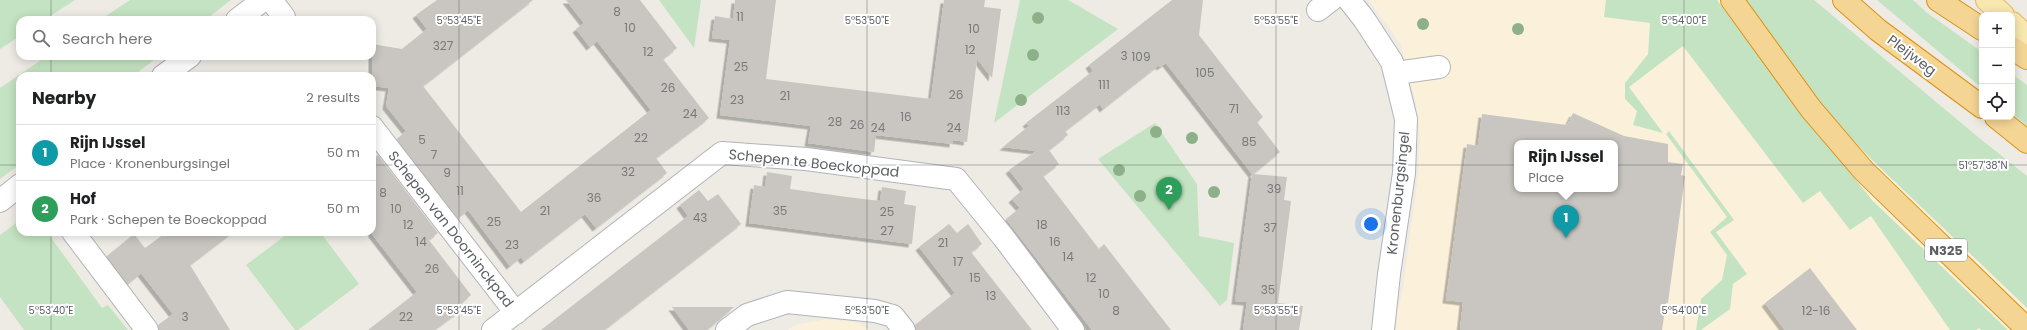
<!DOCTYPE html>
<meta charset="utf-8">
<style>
:root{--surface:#fff;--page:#f2f2f2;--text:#202124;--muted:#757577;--line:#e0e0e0;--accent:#1a73e8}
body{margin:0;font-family:Poppins,sans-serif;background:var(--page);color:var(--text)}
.controls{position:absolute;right:12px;top:12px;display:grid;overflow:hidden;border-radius:8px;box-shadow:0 2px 10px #0003}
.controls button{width:36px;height:36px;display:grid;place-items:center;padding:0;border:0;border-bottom:1px solid var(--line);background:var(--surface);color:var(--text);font:20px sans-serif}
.you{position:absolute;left:1371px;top:224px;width:14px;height:14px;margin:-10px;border:3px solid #fff;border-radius:50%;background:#1a73e8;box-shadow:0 0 0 6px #1a73e833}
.badge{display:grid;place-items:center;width:26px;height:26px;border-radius:50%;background:var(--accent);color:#fff;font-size:13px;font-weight:700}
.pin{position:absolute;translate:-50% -33px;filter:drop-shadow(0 1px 2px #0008)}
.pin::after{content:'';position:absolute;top:21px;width:14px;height:12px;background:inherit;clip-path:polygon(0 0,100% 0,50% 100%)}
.popup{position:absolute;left:1514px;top:140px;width:104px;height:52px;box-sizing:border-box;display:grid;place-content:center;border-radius:8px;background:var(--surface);filter:drop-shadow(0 1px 3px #0005);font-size:13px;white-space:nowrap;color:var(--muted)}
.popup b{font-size:15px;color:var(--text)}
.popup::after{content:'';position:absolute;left:50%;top:100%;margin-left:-8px;border:8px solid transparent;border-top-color:var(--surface)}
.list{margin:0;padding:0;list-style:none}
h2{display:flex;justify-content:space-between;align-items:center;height:52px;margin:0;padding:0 16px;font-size:17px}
h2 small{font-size:13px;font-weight:400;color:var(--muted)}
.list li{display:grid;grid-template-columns:26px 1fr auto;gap:12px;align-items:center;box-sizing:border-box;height:56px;padding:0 16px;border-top:1px solid var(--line)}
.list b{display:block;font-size:15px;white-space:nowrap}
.list p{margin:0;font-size:13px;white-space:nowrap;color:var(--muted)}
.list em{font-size:13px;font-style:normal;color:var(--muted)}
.icon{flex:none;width:22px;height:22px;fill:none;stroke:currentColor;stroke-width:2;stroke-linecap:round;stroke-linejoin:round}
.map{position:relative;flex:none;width:2027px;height:330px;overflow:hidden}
.search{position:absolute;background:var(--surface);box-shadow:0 2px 10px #0003;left:16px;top:16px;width:360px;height:44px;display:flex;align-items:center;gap:10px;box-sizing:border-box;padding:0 14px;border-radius:12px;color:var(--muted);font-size:15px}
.panel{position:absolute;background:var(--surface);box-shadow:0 2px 10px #0003;left:16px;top:72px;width:360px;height:164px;border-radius:12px}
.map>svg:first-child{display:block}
</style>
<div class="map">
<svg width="2027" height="330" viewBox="0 0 2027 330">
<defs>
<filter id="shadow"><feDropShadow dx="-3.5" dy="3.5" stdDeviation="0" flood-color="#0004"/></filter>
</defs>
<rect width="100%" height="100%" fill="#edebe4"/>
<!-- commercial -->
<path fill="#fbf1db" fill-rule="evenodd" d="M 1369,0 L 1717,0 L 1786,18 L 2027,268 L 2027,330 L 1396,330 L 1397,314 L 1403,288 L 1418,176 L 1420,139 L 1416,104 L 1401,45 ZM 1517,143 L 1615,143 L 1615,189 L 1517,189 Z
M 827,319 L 859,323 L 869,330 L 788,330 L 795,325 Z"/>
<!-- green -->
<path fill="#c4e3c2" d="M 0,0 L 75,0 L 44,20 L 20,20 L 20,36 L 0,49 Z
M 130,0 L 231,0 L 205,20 L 100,20 Z
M 659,0 L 701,0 L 694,48 Z
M 1020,0 L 1068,0 L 1118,29 L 994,123 Z
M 1606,0 L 1717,0 L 1803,115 L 1873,201 L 2008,330 L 1981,330 L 1979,328 L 1976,330 L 1950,330 L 1871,216 L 1850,230 L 1820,191 L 1803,203 L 1683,46 L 1629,87 L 1663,133 L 1633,125 L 1637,111 L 1625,99 L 1625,83 L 1648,54 L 1650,23 L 1604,17 Z
M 1740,0 L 1814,0 L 1978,137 L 2027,176 L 2027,308 L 1871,159 L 1809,93 Z
M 1877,0 L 1913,0 L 1926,12 L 1982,52 L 1982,88 Z
M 47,56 L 159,56 L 133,76 L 20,76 L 20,164 L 0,179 L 0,88 Z
M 2012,74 L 2027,85 L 2027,126 L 2012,113 Z
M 1155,123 L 1197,184 L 1199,236 L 1234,243 L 1227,300 L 1220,306 L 1098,159 Z
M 1669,131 L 1734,220 L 1716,232 L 1747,274 L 1733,284 L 1730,309 L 1701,330 L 1696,330 L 1701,299 L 1722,280 L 1727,255 L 1710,232 L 1727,217 L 1666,134 Z
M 20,220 L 20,232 L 47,232 L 102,308 L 108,305 L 128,330 L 24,330 L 0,297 L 0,235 Z
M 290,232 L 320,232 L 359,284 L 298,330 L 295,330 L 246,265 Z"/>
<!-- building -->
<path fill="#c9c5c0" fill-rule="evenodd" filter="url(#shadow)" d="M 437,0 L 533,0 L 423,86 L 521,212 L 651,110 L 597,41 L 590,47 L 576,29 L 584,23 L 566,0 L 640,0 L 677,48 L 663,59 L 709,118 L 656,158 L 667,173 L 596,228 L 585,214 L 524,261 L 521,257 L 510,266 L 468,210 L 458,218 L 397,139 L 406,131 L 386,106 L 389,88 L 372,86 L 372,44 L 402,49 L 427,29 L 416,15 Z
M 735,0 L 776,0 L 766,79 L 931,99 L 944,0 L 985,0 L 984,7 L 1001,9 L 992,78 L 977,59 L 967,142 L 953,140 L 953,144 L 876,135 L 874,152 L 808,143 L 811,126 L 720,115 L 730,40 L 712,38 L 715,16 L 733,19 Z
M 1172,0 L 1203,0 L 1199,35 L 1263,117 L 1257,122 L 1280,152 L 1253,174 L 1287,177 L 1284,200 L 1291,201 L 1278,303 L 1303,306 L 1299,330 L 1243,330 L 1247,302 L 1235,301 L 1252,174 L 1166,63 L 1160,67 L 1159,65 L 1103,109 L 1100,104 L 1065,131 L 1068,135 L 1049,150 L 1059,164 L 1043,176 L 1099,249 L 1104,244 L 1171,330 L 1092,330 L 1006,219 L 1020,208 L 1012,199 L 1024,189 L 1009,170 L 1036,151 L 1003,147 L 1029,126 L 1026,123 L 1093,71 L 1089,65 Z
M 1573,113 L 1624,136 L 1668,144 L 1668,162 L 1683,164 L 1681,175 L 1685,176 L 1668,303 L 1666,303 L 1662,330 L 1460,330 L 1463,302 L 1446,300 L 1467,144 L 1478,146 L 1482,114 L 1567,125 ZM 1517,143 L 1615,143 L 1615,189 L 1517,189 Z
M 378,155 L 438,233 L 429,240 L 471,295 L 461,304 L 464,308 L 434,330 L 368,330 L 417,292 L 372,234 L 372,160 Z
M 767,172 L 792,176 L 790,189 L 847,197 L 880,201 L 882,187 L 906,191 L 904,204 L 916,206 L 912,244 L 749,223 L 754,185 L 765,187 Z
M 699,190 L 708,201 L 718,194 L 741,224 L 604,330 L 541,330 L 688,216 L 680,205 Z
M 949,224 L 957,233 L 968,224 L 982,244 L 971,252 L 1032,330 L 916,330 L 915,325 L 955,293 L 919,247 Z
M 167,232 L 233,232 L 190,265 L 230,330 L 159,330 L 158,325 L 173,314 L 141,273 L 128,284 L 107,256 L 134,234 L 145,248 Z
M 1810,268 L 1825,288 L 1857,330 L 1785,330 L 1765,303 Z
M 672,307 L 734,307 L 707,330 L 689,330 Z"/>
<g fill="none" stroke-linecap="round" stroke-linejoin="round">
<!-- minor casing -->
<g stroke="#b1b4b8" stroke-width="24">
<path id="minor" d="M 271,0 L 284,17
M 1349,0 L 1364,19 L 1392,62 L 1406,119 L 1404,173 L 1389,274 L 1383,330
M 1318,10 L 1331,0
M 237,20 L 263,0
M 1396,73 L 1439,67
M 163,76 L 190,56
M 372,127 L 516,313
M 0,201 L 20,185
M 73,232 L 147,330
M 493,330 L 722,153 L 806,159 L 956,179 L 1004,238 L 1073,330
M 727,330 L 747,315 L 787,302 L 875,311 L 893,316 L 904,330"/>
</g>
<!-- major casing -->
<g stroke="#e6b965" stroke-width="24">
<path id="major" d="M 1987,0 L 2003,15
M 2012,23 L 2027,37"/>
</g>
<!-- highway casing -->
<g stroke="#de9113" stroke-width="24">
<path id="highway" d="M 1732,0 L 1811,109 L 1864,171 L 2027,329
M 1844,0 L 1878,30 L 1982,107
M 1938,0 L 1982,29
M 2012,48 L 2027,58
M 1996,117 L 2027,142"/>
</g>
<!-- minor -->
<use href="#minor" stroke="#fff" stroke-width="22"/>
<!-- major -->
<use href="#major" stroke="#f8e7ae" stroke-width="22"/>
<!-- highway -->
<use href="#highway" stroke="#f4d594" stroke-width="22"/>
</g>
<!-- trees -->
<g fill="#8cb188">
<circle cx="1038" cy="18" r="6"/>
<circle cx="1423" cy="24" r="6"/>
<circle cx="1518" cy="29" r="6"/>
<circle cx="1033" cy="55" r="6"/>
<circle cx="1021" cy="100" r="6"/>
<circle cx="1156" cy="132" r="6"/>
<circle cx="1192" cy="138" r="6"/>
<circle cx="1119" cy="170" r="6"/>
<circle cx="1214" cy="192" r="6"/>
<circle cx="1140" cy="196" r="6"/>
</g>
<!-- ticks -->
<path fill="none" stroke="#5c6063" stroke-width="1" stroke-opacity="0.45" d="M 51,0 L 51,20M 459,0 L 459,330M 867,0 L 867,330M 1276,0 L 1276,330M 1684,0 L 1684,330M 51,56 L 51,76M 0,165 L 20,165M 372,165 L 2027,165M 51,232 L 51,330"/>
<g text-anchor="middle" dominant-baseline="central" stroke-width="4" stroke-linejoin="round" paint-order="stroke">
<!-- number labels -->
<g font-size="12" fill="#77797a">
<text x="617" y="11">8</text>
<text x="740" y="16">11</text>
<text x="630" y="27">10</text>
<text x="974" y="28">10</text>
<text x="443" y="45">327</text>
<text x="970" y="49">12</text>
<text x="648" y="51">12</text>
<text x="1124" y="55">3</text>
<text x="1141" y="56">109</text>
<text x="741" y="66">25</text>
<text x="1205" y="72">105</text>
<text x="1104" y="84">111</text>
<text x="668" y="87">26</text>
<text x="956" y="94">26</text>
<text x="785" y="95">21</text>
<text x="737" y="99">23</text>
<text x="1234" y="108">71</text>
<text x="1063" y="110">113</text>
<text x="690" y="113">24</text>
<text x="906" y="116">16</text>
<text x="835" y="121">28</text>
<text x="857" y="124">26</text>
<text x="878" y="127">24</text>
<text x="954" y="127">24</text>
<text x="641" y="137">22</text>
<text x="422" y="139">5</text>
<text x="1249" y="141">85</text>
<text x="434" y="154">7</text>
<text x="628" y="171">32</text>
<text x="447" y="172">9</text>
<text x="1274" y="188">39</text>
<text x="460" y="190">11</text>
<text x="383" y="192">8</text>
<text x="594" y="197">36</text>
<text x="396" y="208">10</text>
<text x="545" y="210">21</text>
<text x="780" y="210">35</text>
<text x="887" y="211">25</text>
<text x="700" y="217">43</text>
<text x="494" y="221">25</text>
<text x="408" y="224">12</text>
<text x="1042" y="224">18</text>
<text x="1270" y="227">37</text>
<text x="887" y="230">27</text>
<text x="421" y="241">14</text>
<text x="1055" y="241">16</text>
<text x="943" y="242">21</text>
<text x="512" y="244">23</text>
<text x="1068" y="256">14</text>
<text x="958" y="261">17</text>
<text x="432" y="268">26</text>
<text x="975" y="277">15</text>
<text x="1091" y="277">12</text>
<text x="1268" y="289">35</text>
<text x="1104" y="293">10</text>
<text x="991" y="295">13</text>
<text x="1116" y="310">8</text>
<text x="1816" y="310">12-16</text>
<text x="185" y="316">3</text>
<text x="406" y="316">22</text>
</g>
<!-- shield labels -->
<rect fill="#fff" stroke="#8d9092" stroke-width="1" x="1925" y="239" width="42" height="22" rx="3"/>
<g font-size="13" font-weight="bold" fill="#5c6063">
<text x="1946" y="250">N325</text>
</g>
<!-- street labels -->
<g font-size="14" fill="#5c6063" stroke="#fff">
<text transform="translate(1912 55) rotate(37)">Pleijweg</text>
<text transform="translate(814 163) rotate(6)">Schepen te Boeckoppad</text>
<text transform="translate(1398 193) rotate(-84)">Kronenburgsingel</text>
<text transform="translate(451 229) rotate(52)">Schepen van Doorninckpad</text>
</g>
</g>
<g font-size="10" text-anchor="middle" fill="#5c6063" stroke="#fff" stroke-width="4" stroke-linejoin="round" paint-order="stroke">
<text x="459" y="24">5°53'45"E</text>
<text x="867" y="24">5°53'50"E</text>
<text x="1276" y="24">5°53'55"E</text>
<text x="1684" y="24">5°54'00"E</text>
<text x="1983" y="169">51°57'38"N</text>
<text x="51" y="314">5°53'40"E</text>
<text x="459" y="314">5°53'45"E</text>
<text x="867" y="314">5°53'50"E</text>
<text x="1276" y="314">5°53'55"E</text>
<text x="1684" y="314">5°54'00"E</text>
</g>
</svg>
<div class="controls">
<button>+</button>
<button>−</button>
<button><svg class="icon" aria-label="locate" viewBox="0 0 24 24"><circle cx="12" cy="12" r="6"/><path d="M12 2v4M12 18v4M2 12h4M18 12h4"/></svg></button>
</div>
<div class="you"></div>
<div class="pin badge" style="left:1566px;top:238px;background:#0f9aa8">1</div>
<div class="popup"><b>Rijn IJssel</b>Place</div>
<div class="pin badge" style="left:1169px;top:210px;background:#2e9e5b">2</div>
<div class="search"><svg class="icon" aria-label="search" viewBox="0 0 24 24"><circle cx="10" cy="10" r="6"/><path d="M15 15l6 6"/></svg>Search here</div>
<section class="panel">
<h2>Nearby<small>2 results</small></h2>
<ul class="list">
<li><span class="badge" style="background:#0f9aa8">1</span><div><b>Rijn IJssel</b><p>Place · Kronenburgsingel</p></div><em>50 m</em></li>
<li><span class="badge" style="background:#2e9e5b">2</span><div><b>Hof</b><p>Park · Schepen te Boeckoppad</p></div><em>50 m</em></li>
</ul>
</section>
</div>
